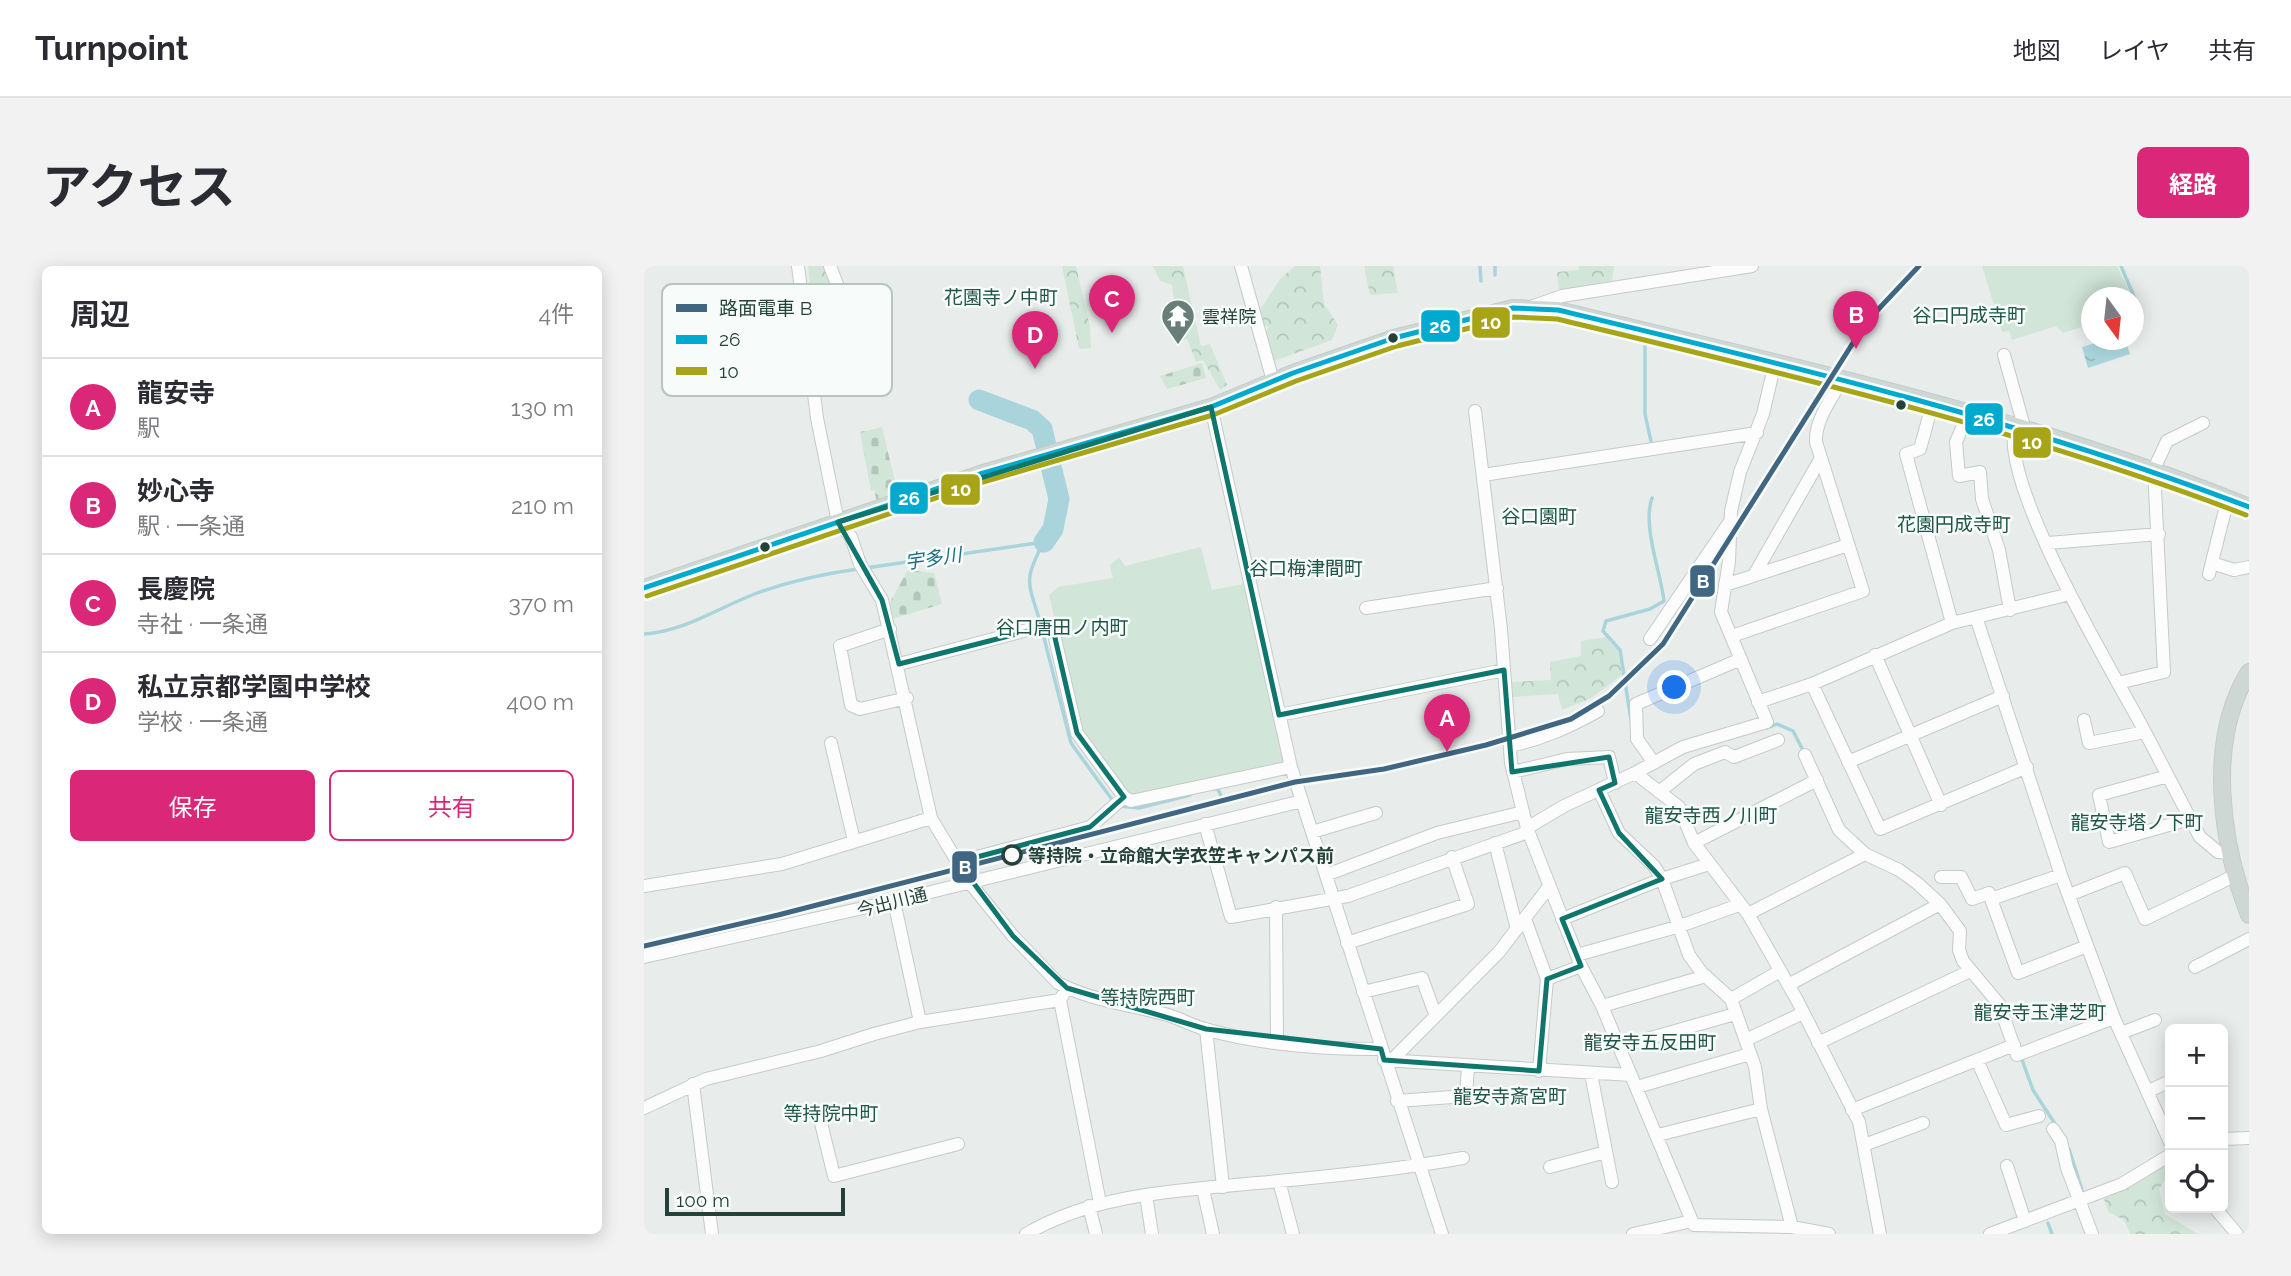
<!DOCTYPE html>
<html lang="ja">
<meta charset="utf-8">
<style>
:root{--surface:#fff;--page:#f2f2f3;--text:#2b2b33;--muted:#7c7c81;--line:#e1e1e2;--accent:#db2777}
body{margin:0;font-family:Raleway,"Noto Sans JP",sans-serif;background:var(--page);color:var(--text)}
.controls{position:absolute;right:21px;bottom:21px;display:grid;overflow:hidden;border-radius:10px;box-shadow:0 4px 18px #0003}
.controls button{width:63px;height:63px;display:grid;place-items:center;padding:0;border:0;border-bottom:2px solid var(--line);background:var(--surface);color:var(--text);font:35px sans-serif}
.compass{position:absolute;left:1437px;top:21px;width:63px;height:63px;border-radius:50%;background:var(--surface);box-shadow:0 4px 18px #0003;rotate:165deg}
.scale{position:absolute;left:21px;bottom:18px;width:180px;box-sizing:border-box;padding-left:7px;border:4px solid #24423a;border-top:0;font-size:19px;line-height:24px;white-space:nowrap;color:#24423a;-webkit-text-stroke:5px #f7fbf9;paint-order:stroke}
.you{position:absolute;left:1031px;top:422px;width:24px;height:24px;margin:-18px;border:5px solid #fff;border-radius:50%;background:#1a73e8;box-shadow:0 0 0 10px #1a73e833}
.badge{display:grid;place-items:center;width:46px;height:46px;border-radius:50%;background:var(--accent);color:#fff;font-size:23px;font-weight:700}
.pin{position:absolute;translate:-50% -58px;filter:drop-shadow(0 2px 4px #0008)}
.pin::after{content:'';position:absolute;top:37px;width:24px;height:21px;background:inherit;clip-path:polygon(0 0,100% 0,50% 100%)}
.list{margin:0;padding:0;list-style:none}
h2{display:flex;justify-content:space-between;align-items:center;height:91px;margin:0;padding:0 28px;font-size:30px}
h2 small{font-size:23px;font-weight:400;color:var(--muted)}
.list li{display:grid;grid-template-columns:46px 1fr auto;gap:21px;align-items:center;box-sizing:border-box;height:98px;padding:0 28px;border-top:2px solid var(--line)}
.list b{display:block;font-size:26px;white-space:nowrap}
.list p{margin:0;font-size:23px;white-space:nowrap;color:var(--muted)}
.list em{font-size:23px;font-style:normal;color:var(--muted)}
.actions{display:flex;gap:14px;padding:21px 28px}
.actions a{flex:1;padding:16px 0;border:2px solid var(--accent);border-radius:10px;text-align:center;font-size:24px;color:var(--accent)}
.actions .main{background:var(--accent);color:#fff}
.icon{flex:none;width:38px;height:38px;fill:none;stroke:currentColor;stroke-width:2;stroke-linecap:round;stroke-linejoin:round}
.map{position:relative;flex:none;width:1605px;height:968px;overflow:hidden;border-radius:10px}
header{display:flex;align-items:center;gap:42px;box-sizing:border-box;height:98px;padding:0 35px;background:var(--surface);border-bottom:2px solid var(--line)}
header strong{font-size:33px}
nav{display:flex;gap:38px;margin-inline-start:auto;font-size:24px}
.intro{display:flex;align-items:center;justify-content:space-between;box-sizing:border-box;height:168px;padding:0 42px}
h1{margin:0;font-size:49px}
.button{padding:18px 32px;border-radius:10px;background:var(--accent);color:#fff;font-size:24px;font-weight:700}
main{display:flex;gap:42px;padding:0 42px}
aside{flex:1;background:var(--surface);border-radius:10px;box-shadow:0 4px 18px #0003}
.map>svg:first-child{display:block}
</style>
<header>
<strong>Turnpoint</strong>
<nav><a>地図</a><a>レイヤ</a><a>共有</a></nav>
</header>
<div class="intro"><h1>アクセス</h1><a class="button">経路</a></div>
<main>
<aside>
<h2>周辺<small>4件</small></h2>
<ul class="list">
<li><span class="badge">A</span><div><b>龍安寺</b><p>駅</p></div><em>130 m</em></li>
<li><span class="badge">B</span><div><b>妙心寺</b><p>駅 · 一条通</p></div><em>210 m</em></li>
<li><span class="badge">C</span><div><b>長慶院</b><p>寺社 · 一条通</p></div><em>370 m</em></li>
<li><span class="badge">D</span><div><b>私立京都学園中学校</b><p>学校 · 一条通</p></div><em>400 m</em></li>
</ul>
<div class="actions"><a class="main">保存</a><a>共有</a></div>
</aside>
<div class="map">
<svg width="1605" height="968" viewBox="0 0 1605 968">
<defs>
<pattern id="forest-crowns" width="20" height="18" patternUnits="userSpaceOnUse" patternTransform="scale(1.75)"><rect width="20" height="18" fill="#d1e6d8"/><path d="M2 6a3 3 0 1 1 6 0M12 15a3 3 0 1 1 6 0" fill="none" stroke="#b3c6ba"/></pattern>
<pattern id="cemetery-stones" width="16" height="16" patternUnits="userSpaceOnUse" patternTransform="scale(1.75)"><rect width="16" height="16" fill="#d1e6d8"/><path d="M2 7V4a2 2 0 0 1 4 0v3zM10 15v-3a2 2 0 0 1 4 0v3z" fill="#b3c6ba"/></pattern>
<pattern id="water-ripples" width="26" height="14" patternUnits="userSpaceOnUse" patternTransform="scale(1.75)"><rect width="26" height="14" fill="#a9d4db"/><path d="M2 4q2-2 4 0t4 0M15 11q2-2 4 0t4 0" fill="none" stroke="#91b7bd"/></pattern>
</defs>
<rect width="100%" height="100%" fill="#e8edeb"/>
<!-- forest -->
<path fill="url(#forest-crowns)" d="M 164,0 L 182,0 L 224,115 L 178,124 Z
M 418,0 L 432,0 L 446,60 L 447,82 L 435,83 Z
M 509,0 L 539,0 L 557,80 L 566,78 L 583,119 L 576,124 L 559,94 L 552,96 L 543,73 L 535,74 L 528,19 L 516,15 Z
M 651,0 L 676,0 L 680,38 L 694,59 L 688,74 L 627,96 L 618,71 L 625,61 L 615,57 L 613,48 L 636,13 Z
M 720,0 L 749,0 L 754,27 L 726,29 Z
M 935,0 L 970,0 L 968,15 L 915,24 L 913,6 L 935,4 Z
M 962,371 L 974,385 L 978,409 L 947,432 L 918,444 L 914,428 L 868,431 L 866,416 L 907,414 L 906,396 L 937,390 L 937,375 Z
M 1526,894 L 1526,906 L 1515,923 L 1521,948 L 1554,968 L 1486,968 L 1480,954 L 1464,946 L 1460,933 Z"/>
<!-- cemetery -->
<path fill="url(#cemetery-stones)" d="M 558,97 L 562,112 L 523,123 L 516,110 Z
M 238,161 L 254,228 L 233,236 L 230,224 L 227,225 L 216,166 Z
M 264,304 L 290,307 L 298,338 L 248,353 L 246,336 Z"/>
<!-- pitch -->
<path fill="#d1e6d8" d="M 1338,0 L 1473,0 L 1485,25 L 1483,31 L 1448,32 L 1447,58 L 1419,67 L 1412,60 L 1368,74 L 1365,65 L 1358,66 Z
M 557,281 L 568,324 L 600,318 L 639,494 L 636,500 L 488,532 L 436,462 L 405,329 L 414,321 L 469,312 L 466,299 L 475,291 L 481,300 Z"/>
<!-- water -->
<path fill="url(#water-ripples)" d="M 1461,74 L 1481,74 L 1486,88 L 1444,102 L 1438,81 Z"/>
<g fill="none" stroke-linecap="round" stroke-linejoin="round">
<!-- stream -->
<path stroke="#a9d4db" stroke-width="3.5" d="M 836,0 L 837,15
M 851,0 L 851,9
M 1477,0 L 1491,33
M 1001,77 L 1001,148 L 1008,180
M 222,302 L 400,276
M 396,356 C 385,317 378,316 400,276
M 398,364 L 427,477 L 469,535
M 0,368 C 38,366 73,343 108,329 C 142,316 179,308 214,303
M 987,454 L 976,384 L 959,365 L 962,355 L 1006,343 L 1020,335 C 1017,307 998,260 1008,232
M 1123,462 L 1133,458 L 1149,465 L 1160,486
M 570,523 L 574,523 L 577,530
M 475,540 L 495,542 L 546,529
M 1377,791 L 1389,824 L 1413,861
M 1425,883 L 1438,924
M 1404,957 L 1408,968"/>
<!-- river -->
<path stroke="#a9d4db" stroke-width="21" d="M 335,134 L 388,154 L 398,163 L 415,233 L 409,263 L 400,276"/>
<!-- minor casing -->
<g stroke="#c5cac8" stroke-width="14">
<path id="minor" d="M 154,0 L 173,152 L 194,256 L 207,271 L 216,298 L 238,334 L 287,552
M 186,0 L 232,120
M 597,0 L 629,115
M 884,42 L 918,30 L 1108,0
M 1360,89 L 1381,164
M 1288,139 L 1276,183 L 1262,188 L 1308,357
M 567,141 L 647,501 L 798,968
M 831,145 L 857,363 L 867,497 L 883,562 L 937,700 L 958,740 L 1048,955
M 1324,148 L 1312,176 L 1315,210 L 1336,206 L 1338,233 L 1355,284 L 1366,344
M 1371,161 C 1356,217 1464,398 1494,453 C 1515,492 1535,532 1556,571 L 1574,586 L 1586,587
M 839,209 L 1113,167
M 1404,277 L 1515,268
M 1568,297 L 1590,304 L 1605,301
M 1565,308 L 1584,232
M 1110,309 L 1177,192
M 1081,319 L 1204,279
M 722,342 L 853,322
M 1332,351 L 1417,609 L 1470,752 L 1526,876
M 246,363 L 196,380 L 207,439 L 216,443 L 263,432
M 1088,370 L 1219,325 L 1172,176 C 1171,154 1187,134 1197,115
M 1006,373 L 1085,257
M 1231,389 L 1297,539
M 255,398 L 402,359 L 409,364 L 433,467 L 480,531 L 446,561 L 314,596
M 1474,417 L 1520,406 L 1510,203 L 1523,175 L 1559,157
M 1168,418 L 1236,563 L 1383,501
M 1114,436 L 1168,418 L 1308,357 L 1426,328
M 635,449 L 860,404
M 1440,454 L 1445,477 L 1501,466
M 187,477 L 210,575
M 866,480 C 899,473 925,461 954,445
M 1161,489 L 1195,564 L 1221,588 L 1255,604 L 1273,617 L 1296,638 L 1316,665 L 1315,684 L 1319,695 L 1355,738 L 1373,789 L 1470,752
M 1204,496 L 1359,430
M 1010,497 L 993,473 L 992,438 L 1097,393
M 869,506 L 923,493 L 965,491 L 971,517
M 991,507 L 1035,541 L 1050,577 L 1104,648 L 1153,734 L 1215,856 L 1236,968
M 1524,510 L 1455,529 L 1465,576 L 1546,553
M 955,524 L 975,567 L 1010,600 L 1018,613 L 1045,689 L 1058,707 L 1087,733 L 1111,801 L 1117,843 L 1148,961
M 1015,526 L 1050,498 L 1081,486 L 1090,491 L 1134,474
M 480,531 L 487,535 L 647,501
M 561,558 L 587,651 L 704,630 L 884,566
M 883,562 L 920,540 L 991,507 L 1039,481 L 1123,456 L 1077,346 L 1085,295 L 1087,245 L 1096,206 L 1119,148 L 1131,97
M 668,566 L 732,547
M 851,577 L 873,663
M 1050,577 L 1173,514
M 682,609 L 793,567 L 879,546
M 1417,609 L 1347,633 L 1374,707 L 1443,680
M 1297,611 L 1317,611 L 1328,633 L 1345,627 L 1347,633
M 0,620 L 138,598 L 287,552 L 326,617 L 369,670 L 414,717 C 446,734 481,738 516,747 C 532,750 546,759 561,763 C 616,779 680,783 737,783
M 1425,629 L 1481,607 L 1501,653 L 1592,609
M 250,635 L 276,756
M 632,641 L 633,775
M 1104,648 L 1221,588
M 881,653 L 903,713 L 895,805
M 918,653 L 1018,613 L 1065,598
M 703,677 L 824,638 L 808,591
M 933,689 L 1036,660 L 1095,639
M 0,691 L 250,635 L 658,535
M 1551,701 L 1605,673
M 903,713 L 937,700
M 1144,719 L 1296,638
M 719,726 L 778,712 L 791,748
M 1087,733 L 1136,705
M 416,734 L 456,937
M 958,740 L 1062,710
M 562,763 L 579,921
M 1477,767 L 1511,754
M 1104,773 L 1159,747
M 1174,777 L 1326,705
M 975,781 L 1091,748
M 740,794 L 987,809
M 1333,794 L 1362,859 L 1395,850
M 747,795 L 855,686 L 904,622
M 947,808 L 968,916
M 49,818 L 68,968
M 993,821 L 1106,788
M 1505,825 L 1526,815
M 753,835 L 822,830 L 824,800
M 0,842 L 62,813 L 177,785 L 230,768 L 276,756 L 416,734 L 423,722
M 1208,844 L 1370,779
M 176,853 L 190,910 L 314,878
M 1409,863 L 1417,875 L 1423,902 L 1448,968
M 1014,869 L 1117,843
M 1579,873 L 1605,872
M 1220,879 L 1279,857
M 1363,900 L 1381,955
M 906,901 L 962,886
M 635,915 L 649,968
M 559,923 L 569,968
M 502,929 L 508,968
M 445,940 L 452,968
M 1571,942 L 1593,968
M 382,968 C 452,927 534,925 613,917 C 682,911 751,904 819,892
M 989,968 L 1048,955 L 1050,959 L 1148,961 L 1185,968
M 1346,968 L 1478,918 L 1526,889"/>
</g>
<!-- major casing -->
<g stroke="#c3ccc9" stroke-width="18">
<path id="major" d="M 0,322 L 336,208 L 567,141 L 649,107 L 750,72 L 869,42 L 914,44 C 1145,100 1385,151 1605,241
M 1605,406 C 1562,475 1577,577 1605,649"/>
</g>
<!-- minor -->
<use href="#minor" stroke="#fcfcfc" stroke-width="12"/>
<!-- major -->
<use href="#major" stroke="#cfd7d5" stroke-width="16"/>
<!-- bus-1 casing -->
<g stroke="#f7fbf9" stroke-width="10">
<path id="bus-1" d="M 0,322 L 336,208 L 567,141 L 649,107 L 750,72 L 869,42 L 914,44 C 1148,100 1380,155 1605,241"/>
</g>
<!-- bus-2 casing -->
<g stroke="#f7fbf9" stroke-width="10">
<path id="bus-2" d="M 3,330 L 339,216 L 569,149 L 652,115 L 753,80 L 870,51 L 913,53 C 1146,109 1378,163 1602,249"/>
</g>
<!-- bus-1 -->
<use href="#bus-1" stroke="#00a9ce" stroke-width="5"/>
<!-- bus-2 -->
<use href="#bus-2" stroke="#a7a417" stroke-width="5"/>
<!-- tram-1 casing -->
<g stroke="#f7fbf9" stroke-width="10">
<path id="tram-1" d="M 0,680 L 134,649 L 651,516 L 740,503 L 842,479 L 927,453 L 965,430 L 1019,378 L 1207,80 L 1228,50 L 1275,0"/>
</g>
<!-- tram-1 -->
<use href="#tram-1" stroke="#406681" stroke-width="5"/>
</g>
<!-- marked area -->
<path fill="none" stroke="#0f766e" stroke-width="5" stroke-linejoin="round" d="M 567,141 L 635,449 L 860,404 L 868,506 L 965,491 L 971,517 L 955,524 L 975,567 L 1018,613 L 918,653 L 937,700 L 903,713 L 895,805 L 740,794 L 737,783 L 562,763 L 423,722 L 369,670 L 314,596 L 446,561 L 480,531 L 433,467 L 408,359 L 255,398 L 238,334 L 194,256 Z"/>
<!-- icons -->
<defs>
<g id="temple-pin" transform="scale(1.75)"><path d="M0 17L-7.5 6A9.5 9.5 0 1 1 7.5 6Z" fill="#697e78" stroke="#f7fbf9"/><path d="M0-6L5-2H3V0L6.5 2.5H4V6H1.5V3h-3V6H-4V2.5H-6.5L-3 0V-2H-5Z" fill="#fff"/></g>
</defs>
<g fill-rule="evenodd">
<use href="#temple-pin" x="534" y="50"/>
</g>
<!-- markers -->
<g fill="#24423a" stroke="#f7fbf9" stroke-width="2.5">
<circle cx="749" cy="72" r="6"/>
<circle cx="1257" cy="139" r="6"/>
<circle cx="121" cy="281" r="6"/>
</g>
<circle fill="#f7fbf9" stroke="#24423a" stroke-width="3.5" cx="368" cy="589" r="9"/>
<g text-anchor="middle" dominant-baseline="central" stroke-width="5" stroke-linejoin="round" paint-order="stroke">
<!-- poi labels -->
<g font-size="18" fill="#24423a" stroke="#f7fbf9" text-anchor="start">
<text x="558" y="50">雲祥院</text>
</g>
<!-- stop labels -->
<g font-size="18" font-weight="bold" fill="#24423a" stroke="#f7fbf9" text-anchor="start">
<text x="384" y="589">等持院・立命館大学衣笠キャンパス前</text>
</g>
<!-- street labels -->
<g font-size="18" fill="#24423a" stroke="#f7fbf9">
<text transform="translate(248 636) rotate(-14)">今出川通</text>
</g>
<!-- neighbourhood labels -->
<g font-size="19" fill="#1f5548" stroke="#f7fbf9">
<text x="357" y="31">花園寺ノ中町</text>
<text x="1325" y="49">谷口円成寺町</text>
<text x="895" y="250">谷口園町</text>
<text x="1310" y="258">花園円成寺町</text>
<text x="662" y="302">谷口梅津間町</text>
<text x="418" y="361">谷口唐田ノ内町</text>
<text x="1067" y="549">龍安寺西ノ川町</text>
<text x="1493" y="556">龍安寺塔ノ下町</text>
<text x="504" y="731">等持院西町</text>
<text x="1396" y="746">龍安寺玉津芝町</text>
<text x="1006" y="776">龍安寺五反田町</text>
<text x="866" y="830">龍安寺斎宮町</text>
<text x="187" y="847">等持院中町</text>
</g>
<!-- water labels -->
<g font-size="19" font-style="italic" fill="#1c6f80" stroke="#f7fbf9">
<text transform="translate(289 292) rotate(-8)">宇多川</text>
</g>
</g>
<!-- legend -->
<rect x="18" y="18" width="230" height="112" rx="10" fill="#f7fbf9" stroke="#b8c4c0" stroke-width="2"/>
<rect x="32" y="38" width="31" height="8" fill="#406681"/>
<rect x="32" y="69" width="31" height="9" fill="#00a9ce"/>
<rect x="32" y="101" width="31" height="8" fill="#a7a417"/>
<g font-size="19" fill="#24423a">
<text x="75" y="49">路面電車 B</text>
<text x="75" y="80">26</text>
<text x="75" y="112">10</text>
</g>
<g stroke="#f7fbf9" stroke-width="2.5">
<rect x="827" y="40" width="40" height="33" rx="7" fill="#a7a417"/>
<rect x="776" y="43" width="41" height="34" rx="7" fill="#00a9ce"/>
<rect x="1320" y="136" width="40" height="34" rx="7" fill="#00a9ce"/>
<rect x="1368" y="160" width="40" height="33" rx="7" fill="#a7a417"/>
<rect x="296" y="207" width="41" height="33" rx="7" fill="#a7a417"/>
<rect x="245" y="215" width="40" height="34" rx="7" fill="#00a9ce"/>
<rect x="1045" y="298" width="27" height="34" rx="7" fill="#406681"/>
<rect x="307" y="584" width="27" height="34" rx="7" fill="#406681"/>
</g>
<g font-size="19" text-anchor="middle" font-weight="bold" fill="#fff">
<text x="847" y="63">10</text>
<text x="796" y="67">26</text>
<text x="1340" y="160">26</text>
<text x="1388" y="183">10</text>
<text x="317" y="230">10</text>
<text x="265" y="239">26</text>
<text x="1059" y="322">B</text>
<text x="321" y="608">B</text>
</g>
</svg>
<div class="controls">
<button>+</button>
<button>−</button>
<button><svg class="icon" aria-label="locate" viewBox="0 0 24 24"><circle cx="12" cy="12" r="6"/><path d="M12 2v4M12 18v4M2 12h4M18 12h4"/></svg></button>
</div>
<svg class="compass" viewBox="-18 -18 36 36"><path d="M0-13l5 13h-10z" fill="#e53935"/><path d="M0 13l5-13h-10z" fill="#7c7c81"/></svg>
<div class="scale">100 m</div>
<div class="you"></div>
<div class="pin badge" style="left:803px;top:486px">A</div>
<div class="pin badge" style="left:1212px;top:83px">B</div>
<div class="pin badge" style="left:468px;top:67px">C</div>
<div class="pin badge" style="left:391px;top:103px">D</div>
</div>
</main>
